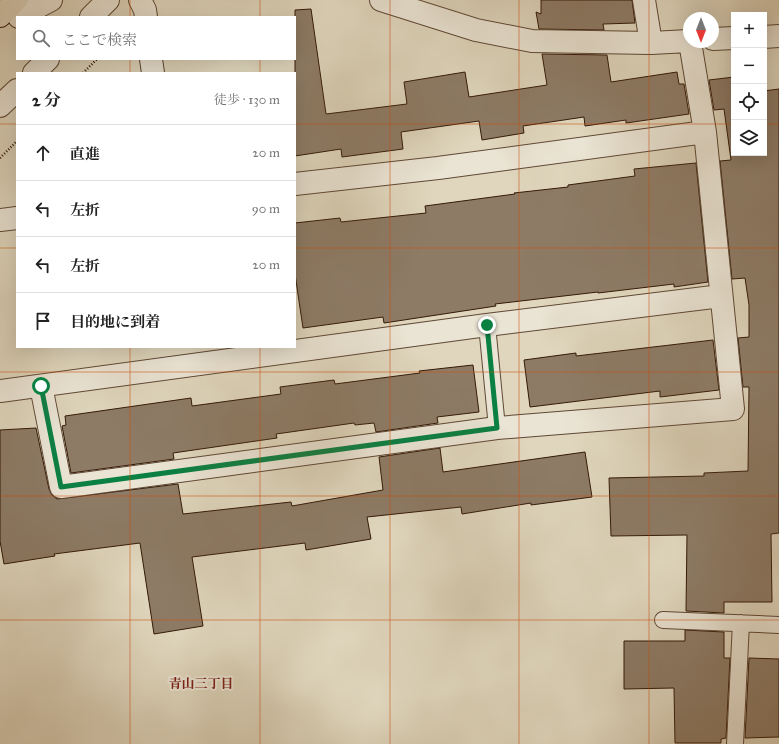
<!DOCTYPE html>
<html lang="ja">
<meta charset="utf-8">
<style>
:root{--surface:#fff;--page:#f2f2f2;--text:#222;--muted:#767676;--line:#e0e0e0}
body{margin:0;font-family:"IM FELL Great Primer","Noto Serif JP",serif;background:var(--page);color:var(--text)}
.controls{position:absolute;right:12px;top:12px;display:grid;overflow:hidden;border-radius:0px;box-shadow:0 4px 16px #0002}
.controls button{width:36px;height:36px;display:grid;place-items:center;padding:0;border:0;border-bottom:1px solid var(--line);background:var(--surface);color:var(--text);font:20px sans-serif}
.compass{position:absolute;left:683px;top:12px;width:36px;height:36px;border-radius:50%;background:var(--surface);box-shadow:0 4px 16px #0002;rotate:180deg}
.stop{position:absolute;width:12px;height:12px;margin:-9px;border:3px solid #0b8043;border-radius:50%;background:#fff}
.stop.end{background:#0b8043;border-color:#fff;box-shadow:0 1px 4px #0008}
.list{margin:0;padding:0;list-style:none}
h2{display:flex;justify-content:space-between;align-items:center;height:52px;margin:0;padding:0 16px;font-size:17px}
h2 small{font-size:13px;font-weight:400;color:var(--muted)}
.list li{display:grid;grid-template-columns:26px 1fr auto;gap:12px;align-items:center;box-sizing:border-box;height:56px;padding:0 16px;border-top:1px solid var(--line)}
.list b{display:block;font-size:15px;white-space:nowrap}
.list em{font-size:13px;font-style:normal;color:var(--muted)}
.icon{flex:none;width:22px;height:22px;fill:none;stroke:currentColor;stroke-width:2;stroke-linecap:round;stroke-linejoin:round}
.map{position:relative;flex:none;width:779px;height:744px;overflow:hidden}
.search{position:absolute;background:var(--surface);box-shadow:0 4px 16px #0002;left:16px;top:16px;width:280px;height:44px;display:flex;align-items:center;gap:10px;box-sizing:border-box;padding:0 14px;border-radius:0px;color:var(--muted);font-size:15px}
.panel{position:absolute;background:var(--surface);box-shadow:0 4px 16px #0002;left:16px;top:72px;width:280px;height:276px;border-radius:0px}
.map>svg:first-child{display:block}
</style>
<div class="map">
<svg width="779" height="744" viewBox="0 0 779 744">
<rect width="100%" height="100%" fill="#dfd6bd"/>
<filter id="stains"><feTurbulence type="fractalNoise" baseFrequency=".005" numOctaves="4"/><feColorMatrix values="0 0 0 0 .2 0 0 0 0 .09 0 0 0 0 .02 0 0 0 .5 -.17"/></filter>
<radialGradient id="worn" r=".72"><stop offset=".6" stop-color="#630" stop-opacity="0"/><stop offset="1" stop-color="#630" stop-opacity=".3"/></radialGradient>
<!-- building -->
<path fill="#8d7b66" stroke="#341908" d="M 541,0 L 632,0 L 635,23 L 603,24 L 604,30 L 539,29 L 536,12 L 541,14 Z
M 311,9 L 326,114 L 407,104 L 404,82 L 465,72 L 469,97 L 547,85 L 542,54 L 607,55 L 611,82 L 677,72 L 679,84 L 684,84 L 689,114 L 626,123 L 626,120 L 585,126 L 584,117 L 523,126 L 524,133 L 482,140 L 479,121 L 401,132 L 403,149 L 342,157 L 341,149 L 295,156 L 295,10 Z
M 734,77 L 734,153 L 764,153 L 764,91 L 779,89 L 779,533 L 771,534 L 772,602 L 724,602 L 724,613 L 686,611 L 687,535 L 611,536 L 609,478 L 704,476 L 704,473 L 748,471 L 749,387 L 743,387 L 738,338 L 749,337 L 749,305 L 745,278 L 732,279 L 720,161 L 731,160 L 724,109 L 714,110 L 709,80 Z
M 696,163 L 708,282 L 674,287 L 674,284 L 598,293 L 598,292 L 495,304 L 496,306 L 384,323 L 383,317 L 303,328 L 295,274 L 295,223 L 340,218 L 341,222 L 426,213 L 425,206 L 515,194 L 514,193 L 568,187 L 568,185 L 635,176 L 634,169 Z
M 713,340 L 719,390 L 660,397 L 660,391 L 530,407 L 524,360 L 576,353 L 576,356 Z
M 473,365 L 479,412 L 437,417 L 438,423 L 376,432 L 374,423 L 355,425 L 354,423 L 276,434 L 277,438 L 173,453 L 174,459 L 71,473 L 62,426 L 66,425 L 65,416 L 191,398 L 192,406 L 281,394 L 280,387 L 334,380 L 335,384 L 420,373 L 419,371 Z
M 36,428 L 49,489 L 52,495 L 57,499 L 178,484 L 183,514 L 291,502 L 292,506 L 383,490 L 379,457 L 440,448 L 443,472 L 585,452 L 592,497 L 531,505 L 531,503 L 462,514 L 461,507 L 367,517 L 371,539 L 306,550 L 305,543 L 192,557 L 203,626 L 154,634 L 140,543 L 54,554 L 55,556 L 4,564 L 0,541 L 0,430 Z
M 685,630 L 724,632 L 724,658 L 730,658 L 726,738 L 721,739 L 721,743 L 675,743 L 674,688 L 624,689 L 624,641 L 685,641 Z
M 749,658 L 779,659 L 779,737 L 745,738 Z"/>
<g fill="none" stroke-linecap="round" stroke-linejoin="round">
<!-- service casing -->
<g stroke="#5f4835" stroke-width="18">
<path id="service" d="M 487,325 L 497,428
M 663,620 L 779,625
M 735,744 L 741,623"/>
</g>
<!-- minor casing -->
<g stroke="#5f4835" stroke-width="24">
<path id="minor" d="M 140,0 L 145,10 L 146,17
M 381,0 L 476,30 L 532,41 L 651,43 L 689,41
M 644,0 L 651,43
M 19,17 L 51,0
M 91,17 L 108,0
M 764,37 L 779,36
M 713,39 L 734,38
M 151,59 L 153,73
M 34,73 L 48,59
M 0,106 L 17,90
M 295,184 L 438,168 L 705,132
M 0,220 L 17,218
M 41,386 L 61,487 L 497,428 L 733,409 L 705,132 L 690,42
M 0,391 L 487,325 L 721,296"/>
</g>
<!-- trunk casing -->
<g stroke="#341908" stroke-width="24">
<path id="trunk" d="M 0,16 L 16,0"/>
</g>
<!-- path -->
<path stroke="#341908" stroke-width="2.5" stroke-dasharray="1 2" stroke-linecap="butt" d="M 83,73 L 97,59
M 0,158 L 17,141"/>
<!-- service -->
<use href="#service" stroke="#eae4d4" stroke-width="16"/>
<!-- minor -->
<use href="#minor" stroke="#eae4d4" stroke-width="22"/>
<!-- trunk -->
<use href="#trunk" stroke="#dfd6bd" stroke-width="22"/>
</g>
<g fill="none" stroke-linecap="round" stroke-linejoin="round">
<!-- route -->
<path stroke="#0b8043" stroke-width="5" d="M 41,386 L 61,487 L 497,428 L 487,325"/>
</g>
<!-- grid -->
<path fill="none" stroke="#cd4f0b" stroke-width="1" stroke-opacity="0.55" d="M 130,0 L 130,17M 260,0 L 260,17M 390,0 L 390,744M 519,0 L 519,744M 649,0 L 649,744M 130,59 L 130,73M 260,59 L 260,73M 0,124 L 17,124M 295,124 L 734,124M 764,124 L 779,124M 0,248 L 17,248M 295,248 L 779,248M 130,347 L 130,744M 260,347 L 260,744M 0,372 L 779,372M 0,496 L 779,496M 0,620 L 779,620"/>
<g text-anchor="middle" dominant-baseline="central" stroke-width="4" stroke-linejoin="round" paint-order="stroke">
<!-- neighbourhood labels -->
<g font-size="13" font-weight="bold" fill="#7a1f14" stroke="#eae4d4">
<text x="201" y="684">青山三丁目</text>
</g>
</g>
<rect width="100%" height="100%" filter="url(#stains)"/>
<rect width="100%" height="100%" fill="url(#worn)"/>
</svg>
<div class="controls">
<button>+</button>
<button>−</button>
<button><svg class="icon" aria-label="locate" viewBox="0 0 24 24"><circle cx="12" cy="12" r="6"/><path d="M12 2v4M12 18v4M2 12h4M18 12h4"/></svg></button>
<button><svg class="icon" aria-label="layers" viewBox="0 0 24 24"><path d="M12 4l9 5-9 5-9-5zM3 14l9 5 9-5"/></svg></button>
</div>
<svg class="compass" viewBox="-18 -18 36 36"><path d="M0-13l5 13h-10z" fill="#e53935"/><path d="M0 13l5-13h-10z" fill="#767676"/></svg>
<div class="stop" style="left:41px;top:386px"></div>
<div class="stop end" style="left:487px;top:325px"></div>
<div class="search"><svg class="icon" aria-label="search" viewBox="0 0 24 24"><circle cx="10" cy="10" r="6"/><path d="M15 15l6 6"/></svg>ここで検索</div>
<section class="panel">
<h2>2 分<small>徒歩 · 130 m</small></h2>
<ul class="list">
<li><svg class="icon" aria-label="ahead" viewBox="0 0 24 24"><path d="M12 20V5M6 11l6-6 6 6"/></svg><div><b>直進</b></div><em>20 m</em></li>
<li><svg class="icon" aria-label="left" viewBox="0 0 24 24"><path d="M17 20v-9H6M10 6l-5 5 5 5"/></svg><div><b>左折</b></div><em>90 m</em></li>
<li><svg class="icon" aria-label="left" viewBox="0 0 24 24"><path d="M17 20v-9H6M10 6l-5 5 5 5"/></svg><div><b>左折</b></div><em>20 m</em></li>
<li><svg class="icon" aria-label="arrive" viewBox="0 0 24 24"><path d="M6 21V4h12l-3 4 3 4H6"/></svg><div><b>目的地に到着</b></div></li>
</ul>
</section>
</div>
